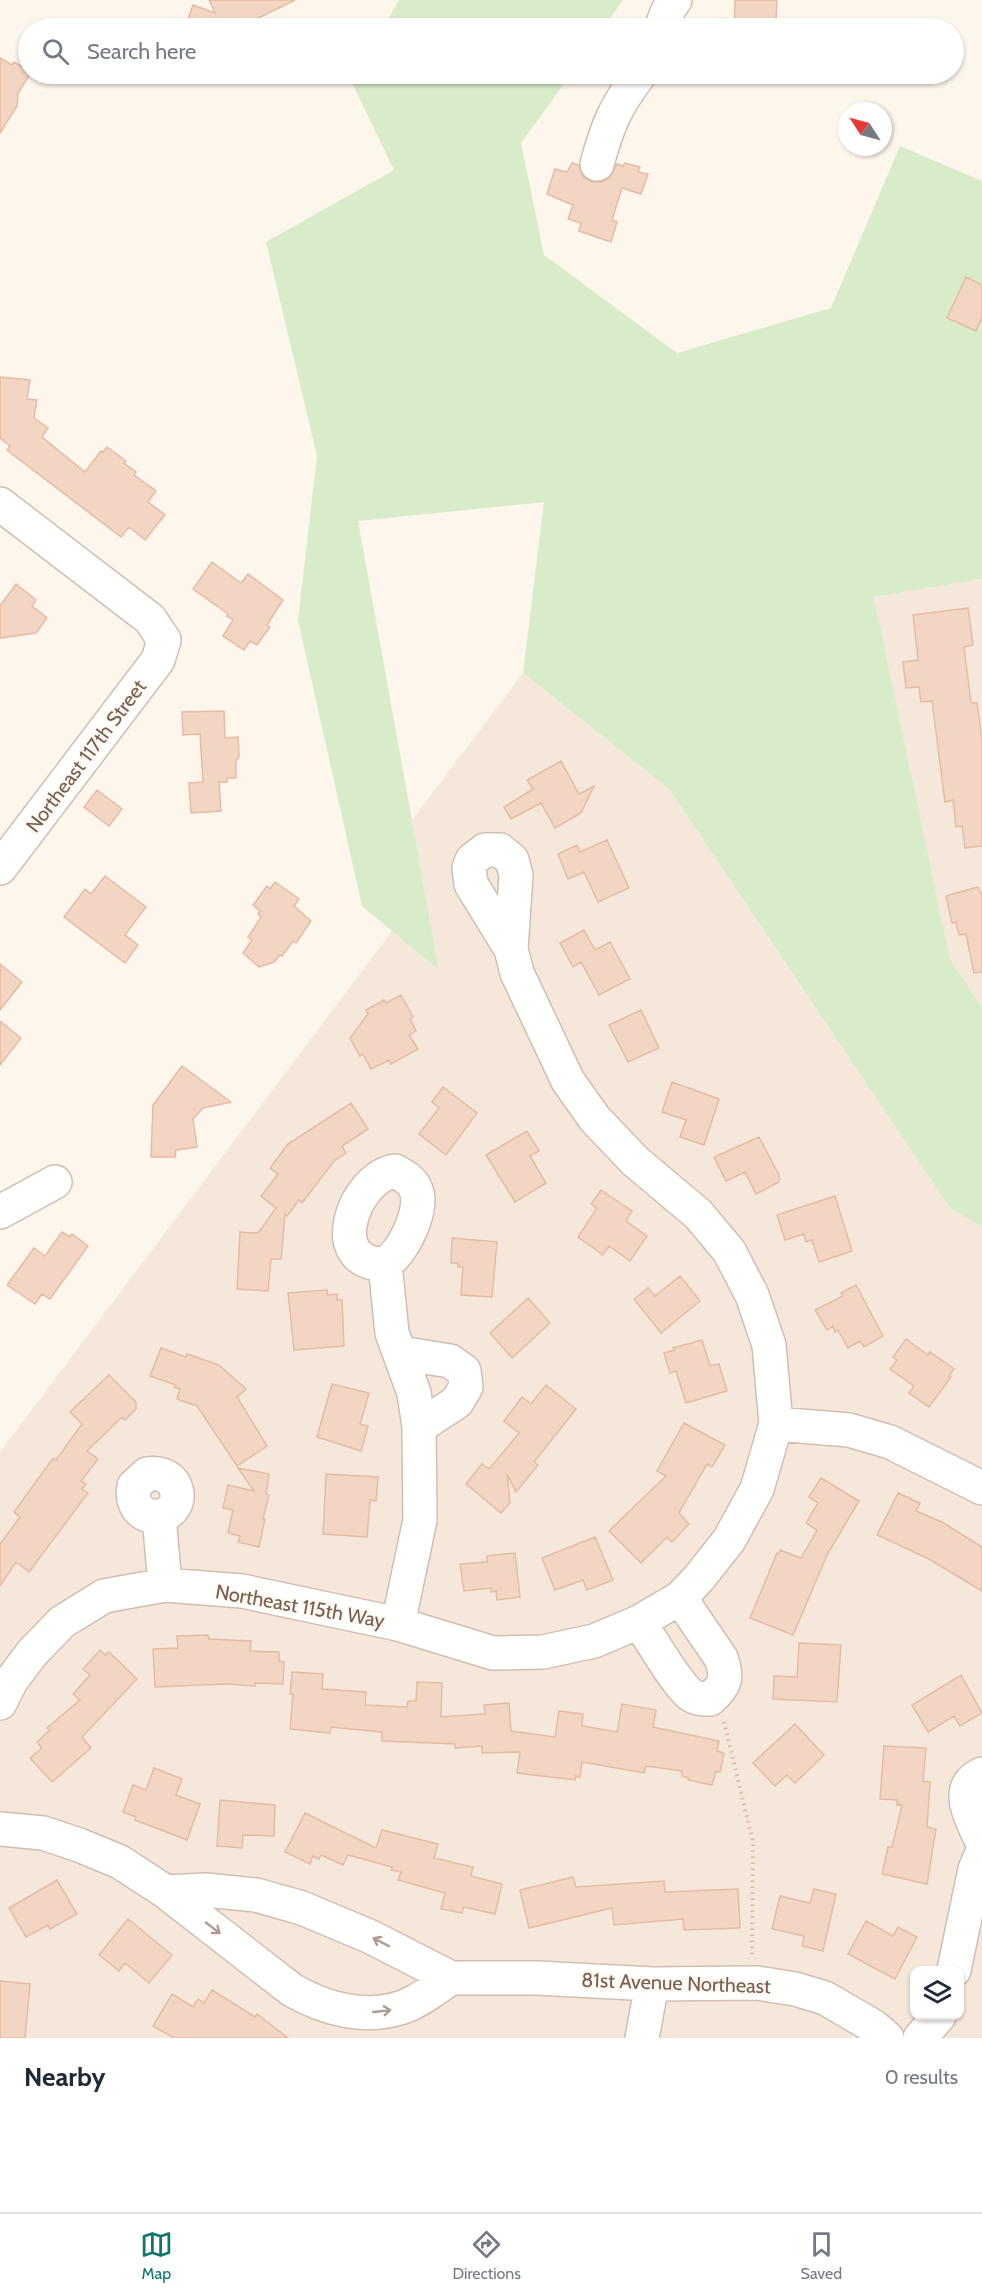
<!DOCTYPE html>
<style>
:root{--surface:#fff;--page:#f2f2f3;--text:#1f2937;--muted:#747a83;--line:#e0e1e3;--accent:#0f766e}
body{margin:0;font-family:Cabin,sans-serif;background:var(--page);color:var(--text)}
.controls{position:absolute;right:18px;bottom:18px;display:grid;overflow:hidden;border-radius:12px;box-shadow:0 2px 4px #0004}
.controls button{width:54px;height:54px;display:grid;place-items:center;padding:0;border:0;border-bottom:2px solid var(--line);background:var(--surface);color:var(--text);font:30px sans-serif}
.compass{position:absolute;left:838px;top:102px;width:54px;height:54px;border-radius:50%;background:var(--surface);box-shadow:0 2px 4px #0004;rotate:306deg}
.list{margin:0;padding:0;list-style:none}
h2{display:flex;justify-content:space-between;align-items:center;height:78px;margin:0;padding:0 24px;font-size:26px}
h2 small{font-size:20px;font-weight:400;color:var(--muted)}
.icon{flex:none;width:33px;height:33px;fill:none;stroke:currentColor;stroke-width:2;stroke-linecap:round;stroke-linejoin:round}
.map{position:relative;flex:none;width:982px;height:2038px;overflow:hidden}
.search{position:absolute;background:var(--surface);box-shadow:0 2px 4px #0004;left:18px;right:18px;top:18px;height:66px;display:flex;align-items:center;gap:15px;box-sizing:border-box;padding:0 21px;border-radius:33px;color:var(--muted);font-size:22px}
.sheet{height:174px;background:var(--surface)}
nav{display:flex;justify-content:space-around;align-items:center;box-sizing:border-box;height:84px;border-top:2px solid var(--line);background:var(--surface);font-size:16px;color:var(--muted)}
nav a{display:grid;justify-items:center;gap:3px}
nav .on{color:var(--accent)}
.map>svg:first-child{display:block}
</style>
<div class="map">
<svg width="982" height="2038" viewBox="0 0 982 2038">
<rect width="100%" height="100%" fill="#fdf6ec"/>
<!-- residential -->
<path fill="#f5e8da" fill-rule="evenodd" d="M 982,579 L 982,1007 L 950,959 L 874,597 Z
M 523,673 L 669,789 L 950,1208 L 982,1227 L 982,2038 L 0,2038 L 0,1452 L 392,931 L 439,969 L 412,820 ZM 914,1970 L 960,1970 L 960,2016 L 914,2016 Z"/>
<!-- green -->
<path fill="#d8ecc9" d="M 399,0 L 623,0 L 603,28 L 383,28 Z
M 359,74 L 571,74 L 521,143 L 544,255 L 677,353 L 831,308 L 900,146 L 982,181 L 982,579 L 874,597 L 950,959 L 982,1007 L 982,1227 L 950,1208 L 669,789 L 523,673 L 544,502 L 358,521 L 439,970 L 362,906 L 298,620 L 317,456 L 266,242 L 394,170 L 353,85 Z"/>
<!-- building -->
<path fill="#f3d5c3" stroke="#e6bba3" stroke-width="1.5" d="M 209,0 L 295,0 L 246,24 L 251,26 L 251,28 L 207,28 L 187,22 L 193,5 L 215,13 Z
M 735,0 L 777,0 L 776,19 L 772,19 L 769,28 L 734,28 Z
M 0,58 L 12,65 L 14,62 L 28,70 L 30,74 L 18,93 L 17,106 L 0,133 Z
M 572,163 L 579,165 L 583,177 L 592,182 L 601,182 L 610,178 L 617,164 L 623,166 L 625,163 L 640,167 L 638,172 L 648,174 L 641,194 L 622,188 L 612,220 L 617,222 L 611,242 L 579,231 L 581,223 L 568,219 L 573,205 L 547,194 L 555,169 L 567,172 Z
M 966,277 L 982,285 L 982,317 L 976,331 L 947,318 Z
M 0,377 L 30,380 L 27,399 L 37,400 L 34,418 L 48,428 L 42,437 L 85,472 L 101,451 L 103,452 L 107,447 L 126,461 L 124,463 L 136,472 L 134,475 L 156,491 L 148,502 L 165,515 L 145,540 L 129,527 L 121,537 L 7,450 L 10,446 L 0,438 Z
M 212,562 L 241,583 L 248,574 L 283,600 L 267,625 L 270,627 L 257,645 L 250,641 L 244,650 L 223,636 L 233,620 L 227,616 L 228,614 L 193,589 Z
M 16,584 L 36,600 L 32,606 L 47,618 L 36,633 L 0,638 L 0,606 Z
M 968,608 L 973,645 L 964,647 L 971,703 L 977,703 L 982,741 L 982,846 L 965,848 L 962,826 L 956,827 L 953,800 L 945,802 L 932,701 L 921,702 L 919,687 L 906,688 L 903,662 L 918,660 L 913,615 Z
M 224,711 L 225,738 L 238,737 L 239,757 L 236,761 L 236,778 L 227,778 L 227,782 L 219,782 L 221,811 L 191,813 L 189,783 L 203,782 L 200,734 L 183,735 L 182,712 Z
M 561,761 L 579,794 L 594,786 L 581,813 L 555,828 L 541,803 L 511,819 L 504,807 L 533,789 L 527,780 Z
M 97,790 L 122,809 L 109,826 L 84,807 Z
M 607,840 L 629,888 L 598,902 L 584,872 L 568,879 L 558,854 L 577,845 L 580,852 Z
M 105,876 L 146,907 L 125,935 L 138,945 L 125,963 L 64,917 L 85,889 L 91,894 Z
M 275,882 L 299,899 L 294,906 L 311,921 L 296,943 L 293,941 L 282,956 L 280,955 L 274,962 L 259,967 L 243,953 L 252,940 L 248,937 L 261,917 L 258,914 L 260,911 L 253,905 L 267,886 L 270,889 Z
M 978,887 L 982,895 L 982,972 L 974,973 L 966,934 L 959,935 L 956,922 L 952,923 L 946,896 Z
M 584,930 L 595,950 L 610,942 L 630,979 L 599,995 L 581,962 L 573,967 L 560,943 Z
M 0,964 L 22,982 L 0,1010 Z
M 401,995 L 413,1017 L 410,1019 L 416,1031 L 409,1035 L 418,1049 L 391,1064 L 389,1060 L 371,1069 L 363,1054 L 360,1056 L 350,1038 L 368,1014 L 366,1010 L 384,1000 L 386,1003 Z
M 641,1010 L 659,1048 L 628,1062 L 609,1025 Z
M 0,1021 L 21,1038 L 0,1065 Z
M 182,1066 L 231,1102 L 203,1108 L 193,1119 L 197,1147 L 176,1150 L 175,1157 L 151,1157 L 153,1105 Z
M 672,1082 L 719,1099 L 704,1145 L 680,1137 L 686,1120 L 662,1112 Z
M 443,1087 L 477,1113 L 446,1155 L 419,1134 L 439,1108 L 432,1102 Z
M 351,1103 L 368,1129 L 342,1146 L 346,1153 L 334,1161 L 302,1203 L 299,1200 L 287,1216 L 285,1214 L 281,1259 L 271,1259 L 268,1291 L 237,1289 L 240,1232 L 258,1233 L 276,1208 L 261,1196 L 278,1174 L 270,1168 L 288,1144 Z
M 527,1131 L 539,1151 L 530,1156 L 546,1183 L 515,1202 L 486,1155 Z
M 759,1137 L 779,1175 L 779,1182 L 756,1194 L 745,1172 L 726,1181 L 714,1157 Z
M 601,1190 L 632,1211 L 626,1221 L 647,1236 L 630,1261 L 609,1246 L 603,1255 L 578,1237 L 597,1208 L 591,1204 Z
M 835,1196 L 852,1251 L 819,1262 L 812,1240 L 806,1242 L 804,1234 L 785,1240 L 777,1215 Z
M 62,1232 L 70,1237 L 72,1234 L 88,1246 L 50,1299 L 42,1294 L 35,1304 L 7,1285 L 34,1248 L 45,1256 Z
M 452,1238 L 497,1242 L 492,1297 L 461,1295 L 463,1267 L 458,1267 L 458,1263 L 451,1263 Z
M 680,1276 L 700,1301 L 661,1333 L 634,1299 L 648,1288 L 655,1296 Z
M 856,1285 L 883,1336 L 864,1347 L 860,1341 L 848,1348 L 838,1330 L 835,1332 L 833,1326 L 827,1330 L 815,1310 L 843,1296 L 841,1293 Z
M 327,1290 L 327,1295 L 337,1294 L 337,1300 L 342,1300 L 344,1346 L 294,1350 L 288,1293 Z
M 528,1298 L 550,1323 L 512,1358 L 490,1333 Z
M 906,1339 L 928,1355 L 930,1352 L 954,1369 L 949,1376 L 951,1377 L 929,1407 L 909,1393 L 914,1386 L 890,1369 L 897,1360 L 893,1357 Z
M 702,1340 L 710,1366 L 719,1364 L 727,1391 L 686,1403 L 676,1371 L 670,1373 L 664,1353 L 675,1350 L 673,1348 Z
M 161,1348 L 186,1357 L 187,1354 L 219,1365 L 246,1389 L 237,1397 L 267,1446 L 237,1466 L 197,1406 L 177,1399 L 180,1389 L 174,1387 L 176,1385 L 150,1376 Z
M 109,1375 L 136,1402 L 136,1409 L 125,1420 L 122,1417 L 87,1451 L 98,1459 L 81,1481 L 86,1484 L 82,1489 L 88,1493 L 29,1572 L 16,1562 L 0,1586 L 0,1544 L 20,1517 L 14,1512 L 53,1458 L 56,1460 L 82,1424 L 70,1412 Z
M 332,1384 L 369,1393 L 360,1424 L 368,1426 L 361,1451 L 317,1437 Z
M 546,1385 L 576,1409 L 534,1462 L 538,1465 L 516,1492 L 507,1474 L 510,1503 L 501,1513 L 466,1484 L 482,1464 L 489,1469 L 519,1433 L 504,1421 L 522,1397 L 531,1404 Z
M 684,1423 L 725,1445 L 712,1467 L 707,1464 L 679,1513 L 689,1524 L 672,1542 L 667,1537 L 641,1563 L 609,1531 L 666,1476 L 657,1471 Z
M 238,1468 L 269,1474 L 266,1494 L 269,1495 L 263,1519 L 265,1519 L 259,1547 L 238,1542 L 240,1536 L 228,1533 L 233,1510 L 223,1508 L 228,1485 L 254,1491 Z
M 326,1474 L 378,1477 L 376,1501 L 370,1500 L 367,1537 L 323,1534 Z
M 821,1478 L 859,1501 L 827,1555 L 793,1635 L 750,1618 L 777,1553 L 779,1554 L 780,1550 L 801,1558 L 817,1530 L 806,1523 L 818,1503 L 809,1497 Z
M 898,1493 L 920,1503 L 916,1511 L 942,1522 L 982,1547 L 982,1591 L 929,1559 L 877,1535 Z
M 595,1537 L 613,1580 L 587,1590 L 583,1580 L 555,1590 L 542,1558 Z
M 515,1553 L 520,1597 L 497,1600 L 496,1591 L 491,1592 L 491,1588 L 464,1591 L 460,1564 L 487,1562 L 487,1556 Z
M 208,1635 L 209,1639 L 251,1641 L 250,1651 L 279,1652 L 279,1661 L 284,1662 L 283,1684 L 255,1683 L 255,1686 L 226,1684 L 155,1687 L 153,1649 L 178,1648 L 177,1636 Z
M 799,1643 L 841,1645 L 837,1702 L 773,1699 L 774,1676 L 797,1677 Z
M 100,1650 L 105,1655 L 109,1652 L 137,1679 L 82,1737 L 91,1748 L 52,1782 L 30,1758 L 42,1748 L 37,1742 L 50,1730 L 47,1728 L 80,1700 L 73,1694 L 90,1675 L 83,1669 Z
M 292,1672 L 323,1674 L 322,1689 L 366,1692 L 365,1705 L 407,1707 L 408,1701 L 416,1701 L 417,1682 L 442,1683 L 441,1717 L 485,1714 L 484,1705 L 509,1703 L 511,1731 L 555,1737 L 559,1711 L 583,1714 L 582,1726 L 617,1732 L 622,1704 L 656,1710 L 653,1727 L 719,1741 L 717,1751 L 724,1753 L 720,1772 L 716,1771 L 712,1785 L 688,1780 L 689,1778 L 682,1776 L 682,1771 L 646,1766 L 644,1773 L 582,1762 L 580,1777 L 575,1776 L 575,1780 L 517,1773 L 520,1752 L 482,1753 L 482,1746 L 455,1748 L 455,1744 L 382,1741 L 382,1732 L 331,1727 L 330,1733 L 290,1729 L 293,1694 L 290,1694 Z
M 961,1675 L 982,1713 L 960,1726 L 954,1716 L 928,1732 L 912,1705 Z
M 795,1724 L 824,1755 L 795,1783 L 787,1775 L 775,1786 L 753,1763 Z
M 884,1746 L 926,1748 L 923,1781 L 930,1782 L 927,1827 L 936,1829 L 927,1884 L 882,1874 L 888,1847 L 892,1847 L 902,1805 L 897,1805 L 897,1800 L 880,1799 Z
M 154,1768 L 182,1779 L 176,1795 L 200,1804 L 187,1840 L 135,1820 L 136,1817 L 123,1812 L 133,1785 L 146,1790 Z
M 220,1800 L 275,1805 L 274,1836 L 243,1835 L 242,1848 L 217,1846 Z
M 305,1813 L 376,1848 L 382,1830 L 438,1844 L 434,1858 L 473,1867 L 471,1876 L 502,1884 L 495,1914 L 464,1907 L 462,1913 L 441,1909 L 445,1893 L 398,1880 L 401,1872 L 391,1870 L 392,1867 L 348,1855 L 343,1865 L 321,1855 L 319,1859 L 313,1856 L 310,1864 L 285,1852 Z
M 573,1877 L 576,1887 L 664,1881 L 665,1892 L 738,1889 L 740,1928 L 684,1930 L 683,1919 L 614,1925 L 612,1908 L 529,1928 L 520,1890 Z
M 57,1880 L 77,1914 L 50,1929 L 48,1925 L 26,1937 L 9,1908 Z
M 814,1889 L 836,1894 L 823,1951 L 802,1946 L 804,1936 L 772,1929 L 780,1896 L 810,1903 Z
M 128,1919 L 172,1955 L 149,1983 L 125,1963 L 119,1971 L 99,1955 Z
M 866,1921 L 893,1936 L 898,1927 L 917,1937 L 895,1979 L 848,1954 Z
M 0,1981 L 30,1984 L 25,2038 L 0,2038 Z
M 212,1990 L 255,2017 L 257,2014 L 288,2038 L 174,2038 L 153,2026 L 172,1994 L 193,2007 L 198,1999 L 204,2003 Z"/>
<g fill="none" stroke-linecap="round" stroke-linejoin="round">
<!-- minor casing -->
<g stroke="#d1beb0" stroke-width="36">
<path id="minor" d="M 661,28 L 668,10 L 675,0
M 597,164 C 608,124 615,107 640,74
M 0,504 L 150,619 L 164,640 L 158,660 L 0,868
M 395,1171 C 404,1176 412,1180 416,1190 C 424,1210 403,1253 385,1264 C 322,1265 354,1177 395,1171 Z
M 0,1212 L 55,1182
M 385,1264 L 392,1333 L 414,1393 L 419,1427 L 420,1520 L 398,1624
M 400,1353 L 450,1361 L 464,1371 L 466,1387 L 457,1402 L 419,1427
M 776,1424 L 849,1430 L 890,1442 L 982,1488
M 159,1516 C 139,1518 131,1503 134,1486 L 147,1474 C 181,1468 188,1511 159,1516 L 165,1585
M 639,1622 C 651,1639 677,1685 691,1695 C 697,1699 703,1699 710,1699 C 726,1685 728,1678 721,1658 L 680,1598
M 0,1703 L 11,1681 L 32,1653 L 62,1622 L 104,1596 L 165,1585 L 242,1591 L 398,1624 L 493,1653 L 543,1652 L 594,1641 L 639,1622 L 680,1598 L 699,1578 L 729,1540 L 757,1489 L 776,1424 L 769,1345 L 752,1295 L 729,1251 L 698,1214 L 635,1161 L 595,1119 L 568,1081 L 517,973 L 511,949 L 471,884 L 469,868 L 472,860 L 485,850 L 500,850 L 512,860 L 516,875 L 511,949
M 982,1774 C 951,1787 973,1821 982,1842
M 0,1829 L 43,1833 L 79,1845 L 120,1862 L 166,1892 L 292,1990 C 325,2009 365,2020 403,2007 C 420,2001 436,1988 451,1978
M 166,1892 L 206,1890 L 256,1895 L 302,1908 L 371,1937 L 451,1978 L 537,1978 L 652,1984 L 757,1983 L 795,1989 L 825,1998 L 873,2026 L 887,2038
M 954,1970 L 975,1869 L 982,1853
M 642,2038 L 652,1984
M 920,2038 L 939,2016"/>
</g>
<!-- path -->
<path stroke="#d9b8a5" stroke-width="4" stroke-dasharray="1.5 4.5" stroke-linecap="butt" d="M 724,1722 L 753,1842 L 752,1957"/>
<!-- minor -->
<use href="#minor" stroke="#fff" stroke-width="33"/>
</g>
<!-- one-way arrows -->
<defs><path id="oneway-shaft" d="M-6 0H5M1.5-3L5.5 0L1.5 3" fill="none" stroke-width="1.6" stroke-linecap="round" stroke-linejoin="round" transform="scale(1.5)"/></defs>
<g stroke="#af9d94">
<use href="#oneway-shaft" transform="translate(213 1928) rotate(38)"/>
<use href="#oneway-shaft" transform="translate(381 1942) rotate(-153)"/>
<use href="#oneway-shaft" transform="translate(382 2011) rotate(-6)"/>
</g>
<g text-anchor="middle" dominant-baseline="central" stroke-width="5" stroke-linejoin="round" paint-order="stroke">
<!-- street labels -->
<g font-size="20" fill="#7a5c4d" stroke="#fffaf3">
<text transform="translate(86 756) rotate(-53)">Northeast 117th Street</text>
<text transform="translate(300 1606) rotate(10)">Northeast 115th Way</text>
<text transform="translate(676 1983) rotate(2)">81st Avenue Northeast</text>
</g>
</g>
</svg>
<div class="controls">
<button><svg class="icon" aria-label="layers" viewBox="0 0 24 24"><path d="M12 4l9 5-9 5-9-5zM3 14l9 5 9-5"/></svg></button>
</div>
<svg class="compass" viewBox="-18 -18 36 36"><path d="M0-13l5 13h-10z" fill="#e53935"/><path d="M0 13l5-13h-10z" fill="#747a83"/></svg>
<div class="search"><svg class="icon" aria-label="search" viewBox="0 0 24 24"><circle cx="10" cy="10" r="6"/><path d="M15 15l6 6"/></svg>Search here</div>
</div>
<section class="sheet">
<h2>Nearby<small>0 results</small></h2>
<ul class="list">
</ul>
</section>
<nav>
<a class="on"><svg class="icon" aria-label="map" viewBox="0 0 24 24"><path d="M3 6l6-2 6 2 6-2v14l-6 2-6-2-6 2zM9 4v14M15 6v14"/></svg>Map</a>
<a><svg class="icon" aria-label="directions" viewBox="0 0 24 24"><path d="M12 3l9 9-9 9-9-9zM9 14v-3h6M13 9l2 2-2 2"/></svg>Directions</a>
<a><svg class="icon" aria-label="saved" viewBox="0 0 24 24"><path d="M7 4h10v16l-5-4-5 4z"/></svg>Saved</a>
</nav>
